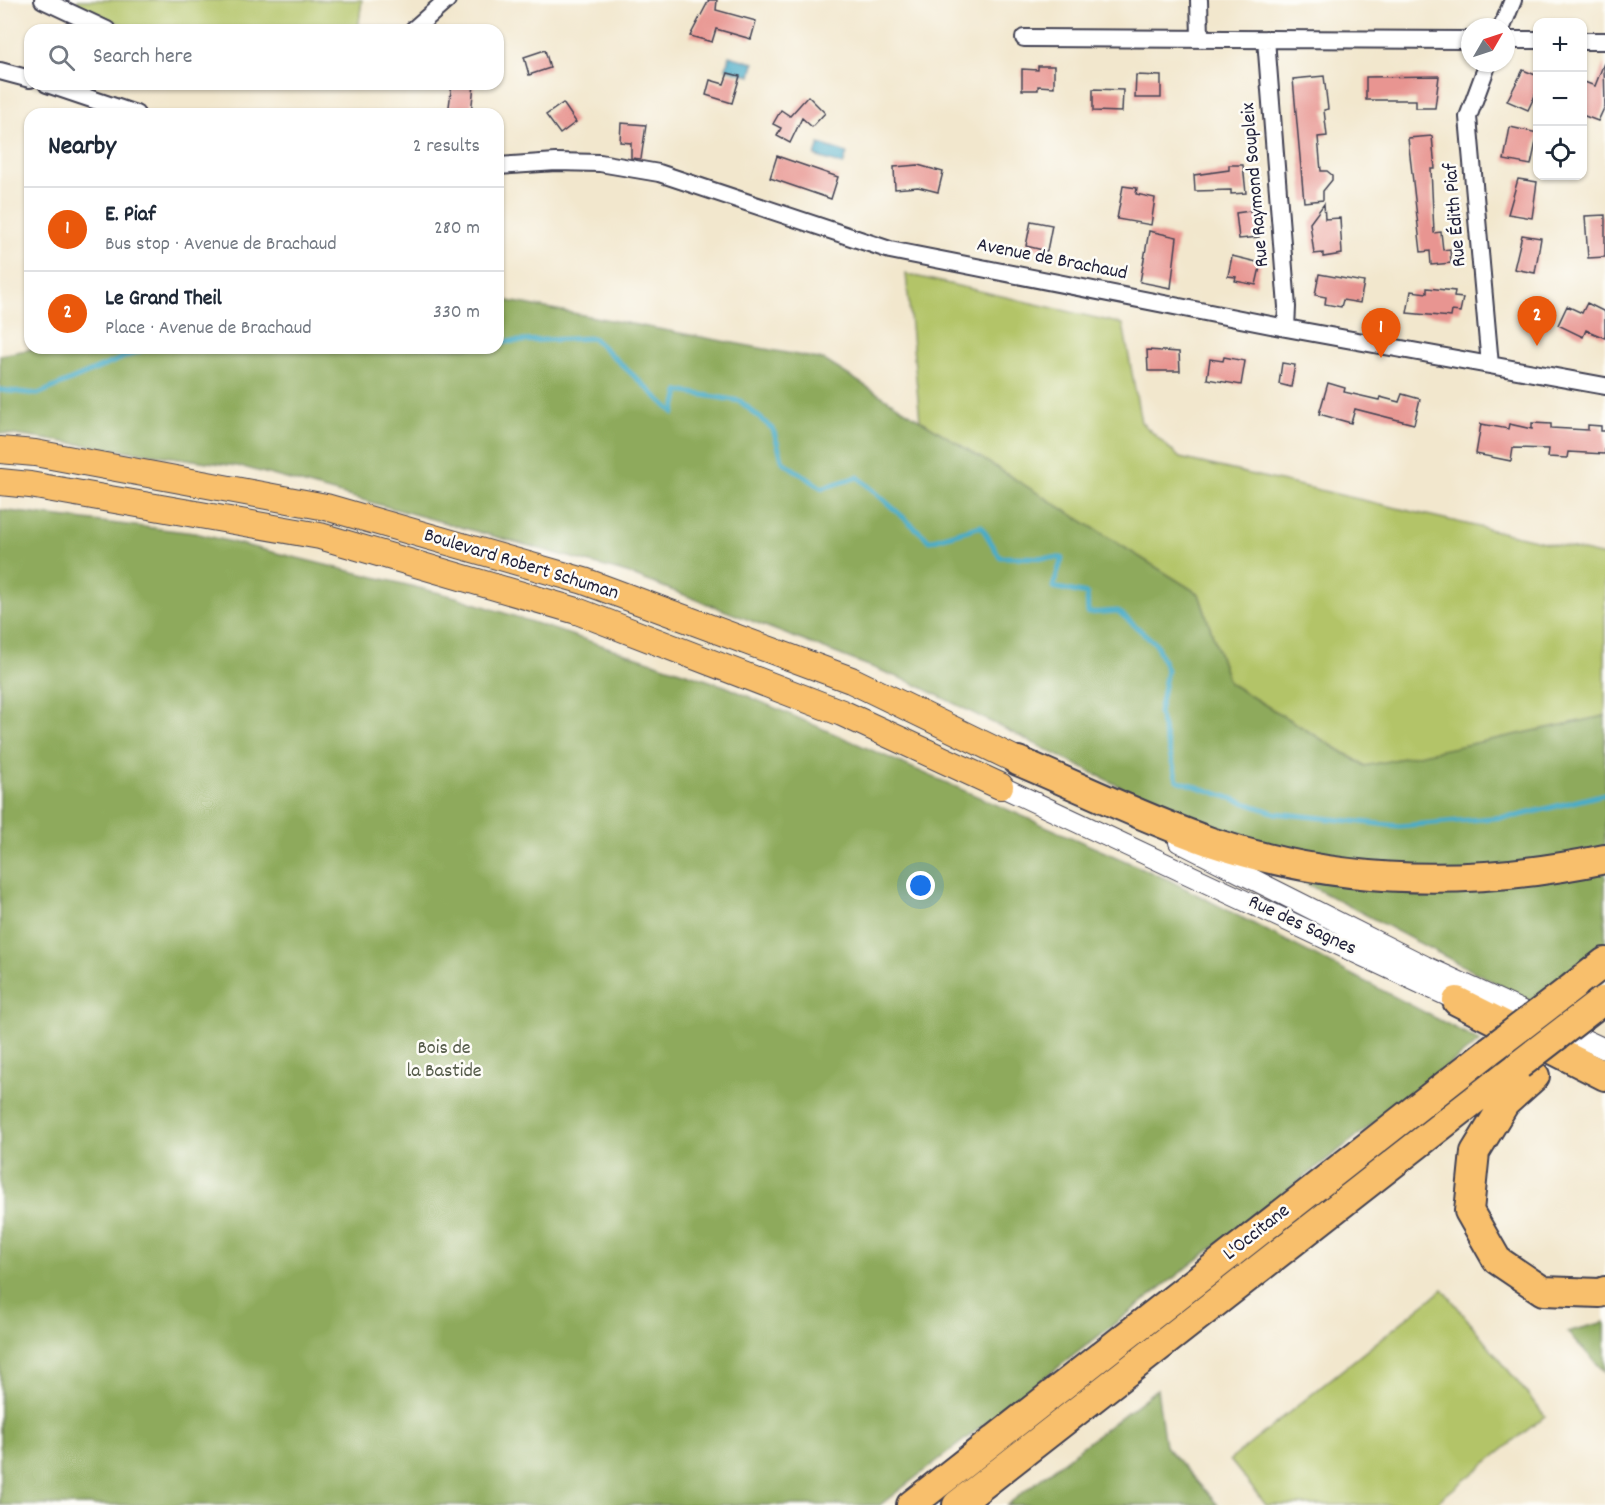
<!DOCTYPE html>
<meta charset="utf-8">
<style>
:root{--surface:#fff;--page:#f2f2f3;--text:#1f2937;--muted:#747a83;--line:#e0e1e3;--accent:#ea580c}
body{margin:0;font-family:Dekko,sans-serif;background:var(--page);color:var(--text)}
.controls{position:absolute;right:18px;top:18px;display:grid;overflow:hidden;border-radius:12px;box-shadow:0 2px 4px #0004}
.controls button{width:54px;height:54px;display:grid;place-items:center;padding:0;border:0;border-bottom:2px solid var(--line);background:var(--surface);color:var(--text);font:30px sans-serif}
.compass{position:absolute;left:1461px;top:18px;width:54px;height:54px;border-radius:50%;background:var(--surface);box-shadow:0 2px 4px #0004;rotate:51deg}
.you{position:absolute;left:921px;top:886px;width:21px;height:21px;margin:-15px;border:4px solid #fff;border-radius:50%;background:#1a73e8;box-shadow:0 0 0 9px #1a73e833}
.badge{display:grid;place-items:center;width:39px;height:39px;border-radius:50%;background:var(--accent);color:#fff;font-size:20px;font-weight:700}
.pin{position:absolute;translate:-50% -50px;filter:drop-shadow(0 2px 3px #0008)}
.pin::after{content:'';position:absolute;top:32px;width:21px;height:18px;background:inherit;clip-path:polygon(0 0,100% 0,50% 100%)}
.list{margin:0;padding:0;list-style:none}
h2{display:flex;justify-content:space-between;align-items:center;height:78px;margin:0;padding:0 24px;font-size:26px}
h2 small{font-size:20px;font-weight:400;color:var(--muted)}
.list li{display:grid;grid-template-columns:39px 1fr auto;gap:18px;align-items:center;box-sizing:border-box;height:84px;padding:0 24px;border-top:2px solid var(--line)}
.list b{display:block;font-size:22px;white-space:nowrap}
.list p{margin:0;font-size:20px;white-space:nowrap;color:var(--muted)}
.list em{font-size:20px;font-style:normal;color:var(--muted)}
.icon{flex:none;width:33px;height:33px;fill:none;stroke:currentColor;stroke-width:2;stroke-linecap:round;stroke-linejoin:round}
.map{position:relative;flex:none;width:1605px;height:1505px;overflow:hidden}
.search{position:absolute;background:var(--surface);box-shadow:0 2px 4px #0004;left:24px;top:24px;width:480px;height:66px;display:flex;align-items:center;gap:15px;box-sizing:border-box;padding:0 21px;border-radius:18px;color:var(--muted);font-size:22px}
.panel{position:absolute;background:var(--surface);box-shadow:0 2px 4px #0004;left:24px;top:108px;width:480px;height:246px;border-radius:18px}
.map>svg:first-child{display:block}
</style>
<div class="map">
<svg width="1605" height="1505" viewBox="0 0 1605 1505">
<rect width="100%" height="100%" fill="#fdfcf7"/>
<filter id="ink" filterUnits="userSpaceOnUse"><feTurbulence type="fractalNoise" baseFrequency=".0167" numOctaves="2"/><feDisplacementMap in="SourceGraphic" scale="12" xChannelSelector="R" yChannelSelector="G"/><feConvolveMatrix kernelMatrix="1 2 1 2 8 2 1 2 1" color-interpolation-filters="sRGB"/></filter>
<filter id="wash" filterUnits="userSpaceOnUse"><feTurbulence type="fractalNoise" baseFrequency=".008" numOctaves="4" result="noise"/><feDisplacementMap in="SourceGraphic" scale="24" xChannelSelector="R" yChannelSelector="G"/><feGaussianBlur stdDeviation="1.35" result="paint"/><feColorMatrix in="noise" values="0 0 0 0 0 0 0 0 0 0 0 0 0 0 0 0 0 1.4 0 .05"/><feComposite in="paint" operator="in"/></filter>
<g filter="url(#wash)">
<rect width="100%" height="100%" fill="#f2e7cd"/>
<!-- green -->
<path fill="#b3c467" stroke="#6a7351" stroke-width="1.5" d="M 78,0 L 362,0 L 358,30 L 135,30 L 76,5 Z
M 906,274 L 1123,324 L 1141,422 L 1180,458 L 1605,556 L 1605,716 L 1366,766 L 1229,683 L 1199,594 L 920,420 Z
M 1443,1289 L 1545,1416 L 1433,1505 L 1266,1505 L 1230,1460 Z"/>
<!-- forest -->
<path fill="#8eaa5c" stroke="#58664c" stroke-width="1.5" d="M 498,299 L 824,360 L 1199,594 L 1229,683 L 1365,766 L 1605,716 L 1605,943 L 1530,1001 L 1141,797 L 913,683 L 627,573 L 243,467 L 0,433 L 0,355 L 37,348 L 498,348 Z
M 0,510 L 195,533 L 456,597 L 725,686 L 1169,880 L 1480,1041 L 880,1505 L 0,1505 Z
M 1605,1322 L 1605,1372 L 1567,1332 Z
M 1157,1389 L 1165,1446 L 1218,1505 L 1007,1505 Z"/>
<!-- water -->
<path fill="#48acc7" stroke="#356781" stroke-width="1.5" d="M 729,56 L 754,63 L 751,76 L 726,69 Z
M 819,144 L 847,153 L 843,165 L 815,156 Z"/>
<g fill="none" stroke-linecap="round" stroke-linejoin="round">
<!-- stream -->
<path stroke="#48acc7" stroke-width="5" d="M 498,342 L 593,338 L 674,413 L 679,391 L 740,401 L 773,429 L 783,462 L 822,488 L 858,477 L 930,541 L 981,526 L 1000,557 L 1062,558 L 1053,587 L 1087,594 L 1088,613 L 1118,611 L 1156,644 L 1167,670 L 1159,713 L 1177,780 L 1275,813 L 1399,826 L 1517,816 L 1605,794
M 0,390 L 38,394 L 146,348"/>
</g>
<g id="blocks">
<!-- building -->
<path fill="#e89591" d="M 709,0 L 717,0 L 716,10 L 756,21 L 751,39 L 716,29 L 712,42 L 690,36 Z
M 545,50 L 550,68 L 529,75 L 524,57 Z
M 1604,63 L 1605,106 L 1598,121 L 1582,115 L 1582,81 L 1595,86 Z
M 1038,66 L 1054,66 L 1054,87 L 1038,86 L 1038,90 L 1022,90 L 1022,69 L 1038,70 Z
M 1523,70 L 1538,76 L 1538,89 L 1528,110 L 1507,101 Z
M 728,73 L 740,76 L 732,103 L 706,95 L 710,80 L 724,84 Z
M 1136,75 L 1161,76 L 1161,98 L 1135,98 Z
M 1324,76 L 1328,109 L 1324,110 L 1327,136 L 1318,137 L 1321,171 L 1327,171 L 1332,175 L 1332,180 L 1323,191 L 1323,200 L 1304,202 L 1293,79 Z
M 1439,76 L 1435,108 L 1416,108 L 1416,100 L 1366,100 L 1366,77 Z
M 452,84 L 474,84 L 471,114 L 448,114 Z
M 1093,89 L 1123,90 L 1122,112 L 1093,111 Z
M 808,96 L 825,113 L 812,127 L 802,118 L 790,143 L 777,136 L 781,128 L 773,124 L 781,110 L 790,116 Z
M 563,103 L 576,122 L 560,134 L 546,115 Z
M 621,123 L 646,125 L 641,159 L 631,158 L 631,143 L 620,142 Z
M 1510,127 L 1538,133 L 1531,165 L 1504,160 Z
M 1432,136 L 1435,169 L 1431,169 L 1434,233 L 1441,232 L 1443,250 L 1450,249 L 1451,263 L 1431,265 L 1430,251 L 1421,252 L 1408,138 Z
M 777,156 L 838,177 L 831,199 L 770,178 Z
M 918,165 L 943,172 L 938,192 L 918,187 L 895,189 L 894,167 Z
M 1229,165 L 1243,165 L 1246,193 L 1231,194 L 1231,190 L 1195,191 L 1194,175 L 1229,170 Z
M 1518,179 L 1537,182 L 1532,218 L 1508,214 Z
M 1123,186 L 1137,188 L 1136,194 L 1155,198 L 1151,225 L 1117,219 Z
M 1324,204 L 1325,219 L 1340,218 L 1342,254 L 1323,257 L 1323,253 L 1314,254 L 1310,223 Z
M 1257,210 L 1259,237 L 1239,239 L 1236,213 Z
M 1605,215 L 1605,257 L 1588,258 L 1585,216 Z
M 1031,221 L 1052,225 L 1047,251 L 1026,246 Z
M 1149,231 L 1177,237 L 1171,288 L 1140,282 Z
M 1522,235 L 1541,238 L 1535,273 L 1514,269 Z
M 1232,256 L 1261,263 L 1256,285 L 1235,281 L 1236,277 L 1228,276 Z
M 1319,274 L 1364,282 L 1360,303 L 1343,300 L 1341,307 L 1325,304 L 1326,297 L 1315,295 Z
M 1427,288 L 1455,291 L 1454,297 L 1463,298 L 1460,312 L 1452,311 L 1451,317 L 1407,313 L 1411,291 L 1427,293 Z
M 1587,303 L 1605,312 L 1605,338 L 1586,330 L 1583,337 L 1558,325 L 1567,306 L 1582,313 Z
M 1147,350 L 1179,352 L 1180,371 L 1148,371 Z
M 1224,357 L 1245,361 L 1241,385 L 1207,379 L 1210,359 L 1223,361 Z
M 1282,363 L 1295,365 L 1291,387 L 1279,384 Z
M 1328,383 L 1345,388 L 1344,392 L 1379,400 L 1380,397 L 1399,402 L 1402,394 L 1420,399 L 1414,424 L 1355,409 L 1351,423 L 1319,414 Z
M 1532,423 L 1551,424 L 1551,428 L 1588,430 L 1588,425 L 1601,426 L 1601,431 L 1605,431 L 1605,454 L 1568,452 L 1567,458 L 1548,457 L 1549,449 L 1513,448 L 1511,461 L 1476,454 L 1481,424 L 1508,429 L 1509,424 L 1532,429 Z"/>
</g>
</g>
<g filter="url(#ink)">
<use href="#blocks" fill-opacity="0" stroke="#414051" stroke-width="1.5"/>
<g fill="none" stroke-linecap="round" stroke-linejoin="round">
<!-- minor casing -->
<g stroke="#414051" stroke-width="20">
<path id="minor" d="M 43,0 L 107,30
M 1199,0 L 1200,37
M 1502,27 L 1513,0
M 413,30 L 447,0
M 1024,38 L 1470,40
M 1266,39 L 1287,307 L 1286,328
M 1506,40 L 1538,40
M 1582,41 L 1605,41
M 1488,63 L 1468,117 L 1490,365
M 0,71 L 30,79
M 47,84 L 136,114
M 498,166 L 556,162 L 600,163 L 659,173 L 890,250 L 1286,328 L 1605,386"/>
</g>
<!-- tertiary casing -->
<g stroke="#414051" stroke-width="22">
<path id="tertiary" d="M 1000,786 L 1467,1005
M 1179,842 L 1425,966 L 1605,1049"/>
</g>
<!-- primary casing -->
<g stroke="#414051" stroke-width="28">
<path id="primary" d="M 0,450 L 35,453 L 326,507 L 584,581 L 851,680 L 1018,761
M 0,482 L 30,485 L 320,536 L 577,611 L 842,713 L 1000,786"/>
</g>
<!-- motorway casing -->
<g stroke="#414051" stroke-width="32">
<path id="motorway" d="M 1018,761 C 1082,788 1145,819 1211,842 C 1339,885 1473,887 1605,859
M 1574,986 L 1605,962
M 1457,1001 L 1605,1076
M 1535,1076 L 1505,1103 L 1475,1152 L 1469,1211 L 1497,1260 L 1543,1291 L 1600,1293 L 1605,1291
M 911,1505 L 1489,1051
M 957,1505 L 1519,1065"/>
</g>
<!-- minor -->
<use href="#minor" stroke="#fff" stroke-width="16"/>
<!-- tertiary -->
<use href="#tertiary" stroke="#fff" stroke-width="20"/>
<!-- primary -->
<use href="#primary" stroke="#f8bf6c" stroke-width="26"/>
<!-- motorway -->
<use href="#motorway" stroke="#f8bf6c" stroke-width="28"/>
<!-- motorway-bridge casing -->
<g stroke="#414051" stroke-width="32" stroke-linecap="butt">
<path id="motorway-bridge" d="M 1489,1051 L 1574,986
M 1519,1065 L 1602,1001"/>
</g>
<!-- motorway-bridge -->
<use href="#motorway-bridge" stroke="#f8bf6c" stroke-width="28"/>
</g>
</g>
<g text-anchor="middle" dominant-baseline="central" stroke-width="5" stroke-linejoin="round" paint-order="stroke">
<!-- street labels -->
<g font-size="20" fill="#22223b" stroke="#fdfcf7">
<text transform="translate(1256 185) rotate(-95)">Rue Raymond Soupleix</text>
<text transform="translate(1456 215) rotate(-95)">Rue Édith Piaf</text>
<text transform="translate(1052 260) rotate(11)">Avenue de Brachaud</text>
<text transform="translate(521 565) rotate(17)">Boulevard Robert Schuman</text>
<text transform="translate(1302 926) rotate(25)">Rue des Sagnes</text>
<text transform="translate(1257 1233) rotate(-38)">L'Occitane</text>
</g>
<!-- park labels -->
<g font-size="20" fill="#555b4a" stroke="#fdfcf7">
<text x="444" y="1049">Bois de<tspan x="444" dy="23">la Bastide</tspan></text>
</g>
</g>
</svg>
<div class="controls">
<button>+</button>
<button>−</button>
<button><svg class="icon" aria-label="locate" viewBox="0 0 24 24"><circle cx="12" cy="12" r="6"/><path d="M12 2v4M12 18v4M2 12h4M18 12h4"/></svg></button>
</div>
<svg class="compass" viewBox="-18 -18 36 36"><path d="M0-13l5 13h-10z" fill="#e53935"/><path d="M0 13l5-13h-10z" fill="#747a83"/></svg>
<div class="you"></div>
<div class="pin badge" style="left:1381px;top:358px">1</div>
<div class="pin badge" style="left:1537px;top:346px">2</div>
<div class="search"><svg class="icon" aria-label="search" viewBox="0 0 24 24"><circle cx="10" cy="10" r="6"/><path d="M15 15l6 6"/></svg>Search here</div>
<section class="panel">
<h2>Nearby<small>2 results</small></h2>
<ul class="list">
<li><span class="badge">1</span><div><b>E. Piaf</b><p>Bus stop · Avenue de Brachaud</p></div><em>280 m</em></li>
<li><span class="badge">2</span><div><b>Le Grand Theil</b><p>Place · Avenue de Brachaud</p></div><em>330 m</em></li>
</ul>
</section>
</div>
